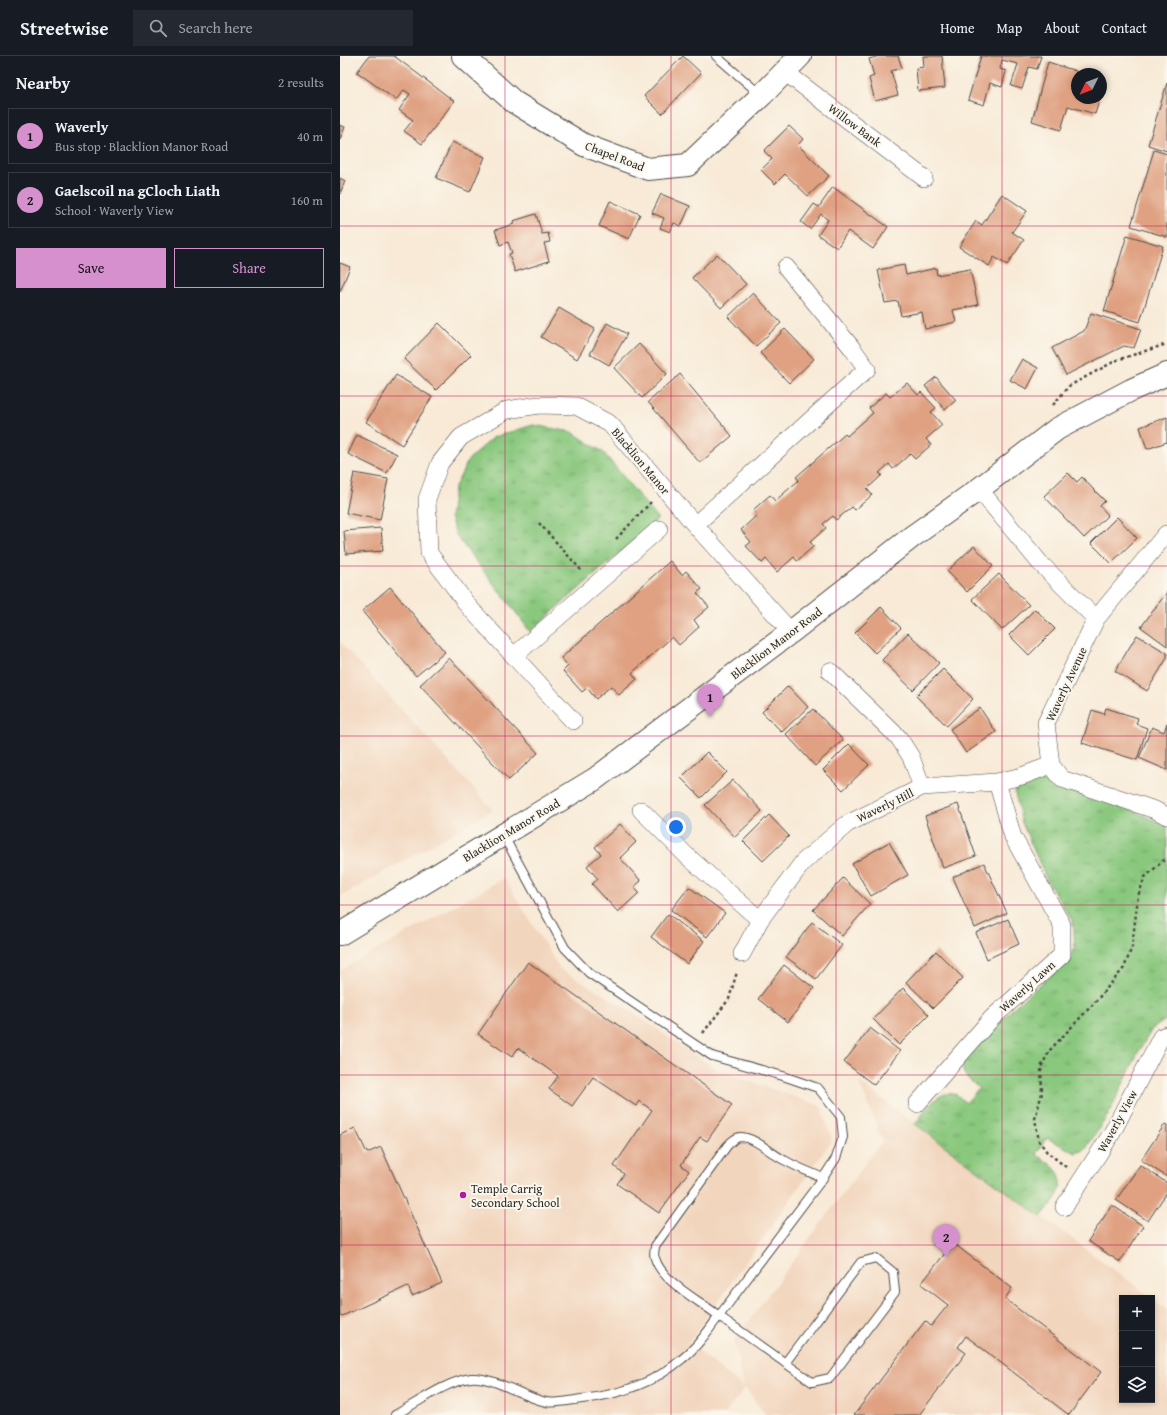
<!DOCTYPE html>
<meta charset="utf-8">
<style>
:root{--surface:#171b24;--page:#242831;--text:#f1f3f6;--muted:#9ea1a6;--line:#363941;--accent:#d690ce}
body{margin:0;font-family:"Gentium Book Plus",serif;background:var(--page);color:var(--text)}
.controls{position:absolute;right:12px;bottom:12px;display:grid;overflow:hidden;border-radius:0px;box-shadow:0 2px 6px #0003}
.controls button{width:36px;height:36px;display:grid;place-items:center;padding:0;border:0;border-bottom:1px solid var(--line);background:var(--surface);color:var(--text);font:20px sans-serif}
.compass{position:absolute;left:731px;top:12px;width:36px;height:36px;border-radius:50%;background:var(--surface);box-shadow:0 2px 6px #0003;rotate:227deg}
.you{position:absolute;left:336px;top:771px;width:14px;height:14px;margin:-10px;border:3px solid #fff;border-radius:50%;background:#1a73e8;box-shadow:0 0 0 6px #1a73e833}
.badge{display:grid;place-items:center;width:26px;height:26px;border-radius:50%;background:var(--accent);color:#111;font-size:13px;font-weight:700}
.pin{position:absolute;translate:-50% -33px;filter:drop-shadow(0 1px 2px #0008)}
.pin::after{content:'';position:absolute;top:21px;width:14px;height:12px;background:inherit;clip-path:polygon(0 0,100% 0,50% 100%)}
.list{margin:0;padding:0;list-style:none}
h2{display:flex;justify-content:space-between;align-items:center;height:52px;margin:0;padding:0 16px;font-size:17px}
h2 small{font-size:13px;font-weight:400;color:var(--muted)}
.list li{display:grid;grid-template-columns:26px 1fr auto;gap:12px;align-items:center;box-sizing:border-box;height:56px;margin:0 8px 8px;padding:0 8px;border:1px solid var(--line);border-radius:0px}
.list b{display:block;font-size:15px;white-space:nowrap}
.list p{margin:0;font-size:13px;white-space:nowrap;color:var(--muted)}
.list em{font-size:13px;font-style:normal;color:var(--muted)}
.actions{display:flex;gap:8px;padding:12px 16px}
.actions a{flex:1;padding:9px 0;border:1px solid var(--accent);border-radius:0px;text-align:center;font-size:14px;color:var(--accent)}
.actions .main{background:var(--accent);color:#111}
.icon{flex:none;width:22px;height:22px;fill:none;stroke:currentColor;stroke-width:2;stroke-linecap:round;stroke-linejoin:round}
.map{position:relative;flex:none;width:827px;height:1359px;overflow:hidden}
header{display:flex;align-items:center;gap:24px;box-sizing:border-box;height:56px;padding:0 20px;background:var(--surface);border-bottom:1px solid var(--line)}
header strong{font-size:19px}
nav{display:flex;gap:22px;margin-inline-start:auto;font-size:14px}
.search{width:280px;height:36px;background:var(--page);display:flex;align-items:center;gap:10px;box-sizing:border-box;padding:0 14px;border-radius:0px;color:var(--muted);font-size:15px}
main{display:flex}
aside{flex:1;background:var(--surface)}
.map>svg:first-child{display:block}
</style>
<header>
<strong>Streetwise</strong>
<div class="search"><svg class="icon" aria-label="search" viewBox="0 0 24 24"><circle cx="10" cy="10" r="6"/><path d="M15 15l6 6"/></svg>Search here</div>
<nav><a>Home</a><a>Map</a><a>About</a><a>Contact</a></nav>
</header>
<main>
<aside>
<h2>Nearby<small>2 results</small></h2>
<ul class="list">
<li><span class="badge">1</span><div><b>Waverly</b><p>Bus stop · Blacklion Manor Road</p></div><em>40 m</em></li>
<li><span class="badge">2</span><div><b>Gaelscoil na gCloch Liath</b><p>School · Waverly View</p></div><em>160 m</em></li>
</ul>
<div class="actions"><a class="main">Save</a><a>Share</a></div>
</aside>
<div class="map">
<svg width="827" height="1359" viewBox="0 0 827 1359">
<defs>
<pattern id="grass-tufts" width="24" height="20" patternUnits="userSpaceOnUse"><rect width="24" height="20" fill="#8ac87e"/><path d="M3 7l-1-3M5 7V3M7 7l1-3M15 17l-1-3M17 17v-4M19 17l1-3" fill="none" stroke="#71a367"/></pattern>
</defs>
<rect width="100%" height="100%" fill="#fbf7ec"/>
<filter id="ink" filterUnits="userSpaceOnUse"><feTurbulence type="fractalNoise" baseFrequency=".025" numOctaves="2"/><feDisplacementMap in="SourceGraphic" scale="8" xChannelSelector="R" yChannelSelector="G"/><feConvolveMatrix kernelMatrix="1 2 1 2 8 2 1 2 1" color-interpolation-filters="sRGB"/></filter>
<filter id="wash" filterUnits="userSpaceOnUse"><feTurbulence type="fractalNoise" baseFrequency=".012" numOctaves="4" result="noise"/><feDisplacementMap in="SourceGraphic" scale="16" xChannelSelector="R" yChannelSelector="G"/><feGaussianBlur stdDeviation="0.9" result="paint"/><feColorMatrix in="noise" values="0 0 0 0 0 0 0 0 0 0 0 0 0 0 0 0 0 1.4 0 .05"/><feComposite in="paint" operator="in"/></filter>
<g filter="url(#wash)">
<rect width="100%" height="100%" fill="#f8ead7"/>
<!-- built -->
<path fill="#f2d5bd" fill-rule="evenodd" d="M 0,586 L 153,754 L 0,841 Z
M 164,822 L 220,913 L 286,952 L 379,1015 L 481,1050 L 492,1084 L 349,1287 L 404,1332 L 394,1285 L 533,1097 L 543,1086 L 519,1026 L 827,1253 L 827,1359 L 426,1359 L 405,1332 L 384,1359 L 0,1359 L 0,915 ZM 782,1242 L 812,1242 L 812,1344 L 782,1344 Z"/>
<!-- grass -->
<path fill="url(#grass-tufts)" stroke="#5a7a54" d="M 193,369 L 232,376 L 263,396 L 318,463 L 190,576 L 181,563 L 117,481 L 110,461 L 114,433 L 129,403 L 154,381 Z
M 708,720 L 720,729 L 732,736 L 789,753 L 827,770 L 827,963 L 812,973 L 799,995 L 768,1059 L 745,1094 L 736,1097 L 707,1082 L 696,1098 C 702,1103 711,1107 716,1114 C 730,1130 711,1148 701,1161 L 575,1068 C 585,1056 598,1031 617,1039 C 620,1041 623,1045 626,1047 L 639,1032 C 629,1024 620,1019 623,1005 L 676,949 L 723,909 L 735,891 L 733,866 L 707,824 L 682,767 L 675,737 L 679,728 Z"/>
<g id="blocks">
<!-- building -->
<path fill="#dfa182" d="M 29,0 L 54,0 L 114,45 L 82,88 L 64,75 L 73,64 L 59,54 L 70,38 L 64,34 L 56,44 L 17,16 Z
M 343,0 L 361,17 L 322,58 L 304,40 Z
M 539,0 L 558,0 L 562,12 L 551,15 L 558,39 L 535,45 L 529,22 L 534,20 L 529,3 Z
M 583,0 L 602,0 L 605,32 L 578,35 L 576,12 L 584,11 Z
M 641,0 L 701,0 L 697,13 L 689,11 L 682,33 L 671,30 L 678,8 L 662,4 L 660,13 L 666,15 L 662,31 L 650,27 L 644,49 L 628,44 Z
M 708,6 L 736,15 L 734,22 L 737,23 L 737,42 L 760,42 L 755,58 L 728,50 L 721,74 L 692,65 Z
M 827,27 L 827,95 L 808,89 Z
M 0,69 L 5,71 L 0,84 Z
M 449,70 L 463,83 L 458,89 L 489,120 L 468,140 L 445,118 L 435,128 L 421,114 L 432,103 L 424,95 Z
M 112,86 L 145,101 L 130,136 L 96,122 Z
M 814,94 L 827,98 L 827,181 L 791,170 Z
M 0,122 L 5,125 L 0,138 Z
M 493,131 L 548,171 L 533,193 L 508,175 L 497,192 L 478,179 L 488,164 L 481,158 L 470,173 L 461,166 L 474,148 L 479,151 Z
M 321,138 L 350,150 L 341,170 L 334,167 L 330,176 L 320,172 L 324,162 L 312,157 Z
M 662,138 L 687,155 L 672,176 L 684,184 L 667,209 L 654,201 L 649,210 L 619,191 L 636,165 L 642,169 Z
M 270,145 L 300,158 L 289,183 L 259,170 Z
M 196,158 L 202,178 L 208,177 L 210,186 L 204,187 L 209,205 L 175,216 L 169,198 L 172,197 L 168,186 L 160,189 L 155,174 L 174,168 L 173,165 Z
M 787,179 L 823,190 L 800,266 L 764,255 Z
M 377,198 L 406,228 L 381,252 L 352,222 Z
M 0,207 L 10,211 L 0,236 Z
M 564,209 L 566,219 L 596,212 L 597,219 L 630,213 L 638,249 L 613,254 L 616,266 L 585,273 L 582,256 L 561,260 L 558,245 L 545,247 L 538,214 Z
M 413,237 L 441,267 L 416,290 L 388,261 Z
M 219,252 L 255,273 L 237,303 L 201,281 Z
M 751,257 L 801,273 L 794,292 L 784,290 L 726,319 L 712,292 L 744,275 Z
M 99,267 L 131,299 L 96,334 L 64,303 Z
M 267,267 L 287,278 L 269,309 L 250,298 Z
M 445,273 L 474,303 L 449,327 L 420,297 Z
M 299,288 L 327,318 L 302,342 L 274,312 Z
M 682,303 L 698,312 L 687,333 L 670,324 Z
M 340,318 L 392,380 L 360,407 L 308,346 Z
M 56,319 L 92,341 L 62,389 L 26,366 Z
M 596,321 L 616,344 L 605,354 L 585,330 Z
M 567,327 L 578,339 L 581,336 L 596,352 L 591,356 L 602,369 L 586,383 L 591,389 L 575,403 L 570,398 L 553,413 L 549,408 L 539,417 L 542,419 L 527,433 L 532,439 L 515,454 L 512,451 L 496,464 L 493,460 L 483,468 L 486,472 L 470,486 L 474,490 L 457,505 L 454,501 L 437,516 L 426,503 L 422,507 L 406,490 L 411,486 L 401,474 L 417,459 L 413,454 L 430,439 L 435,445 L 459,424 L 456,421 L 505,378 L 507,380 L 533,357 L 529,352 L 546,337 L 550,341 Z
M 827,361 L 827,386 L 807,393 L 800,371 Z
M 17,379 L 57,398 L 47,417 L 8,398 Z
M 14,417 L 48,423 L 40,464 L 6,457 Z
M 728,417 L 737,426 L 742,421 L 753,433 L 765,445 L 760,450 L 768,459 L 744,482 L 704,440 Z
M 777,461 L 797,482 L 771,507 L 751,487 Z
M 41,472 L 43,495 L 6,498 L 4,475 Z
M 634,490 L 653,510 L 627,536 L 607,515 Z
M 330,505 L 342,519 L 346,515 L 362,533 L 357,537 L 369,551 L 354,564 L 359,571 L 339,589 L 332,581 L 292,617 L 297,623 L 279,639 L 271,630 L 256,643 L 247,632 L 242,636 L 223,615 L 228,610 L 221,602 Z
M 659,518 L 689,549 L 662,574 L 632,543 Z
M 50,531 L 105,596 L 76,620 L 22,555 Z
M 827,536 L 827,590 L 801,571 Z
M 541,551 L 561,572 L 535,597 L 515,577 Z
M 695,553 L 715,573 L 689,599 L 669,579 Z
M 568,577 L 599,607 L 573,634 L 542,604 Z
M 797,579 L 827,597 L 827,602 L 807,635 L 775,615 Z
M 109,602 L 198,697 L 169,724 L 80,629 Z
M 603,613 L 633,643 L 607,670 L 576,640 Z
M 448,630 L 468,651 L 442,676 L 422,656 Z
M 640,652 L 656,676 L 626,697 L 610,673 Z
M 766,652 L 798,662 L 796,668 L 807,672 L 797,704 L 742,687 L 752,654 L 764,658 Z
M 473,653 L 503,684 L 475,710 L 446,678 Z
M 827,667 L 827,714 L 799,702 L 812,671 L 824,676 Z
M 509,688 L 529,709 L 503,734 L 483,714 Z
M 367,696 L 387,716 L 361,742 L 341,722 Z
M 393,724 L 422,755 L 395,781 L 365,749 Z
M 618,748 L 636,800 L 603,812 L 585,760 Z
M 429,759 L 449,780 L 423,805 L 403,785 Z
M 280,768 L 296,786 L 280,802 L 301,825 L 294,831 L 299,837 L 278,856 L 252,828 L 258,823 L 247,810 L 261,798 L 255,791 Z
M 549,786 L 568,819 L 531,840 L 512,808 Z
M 644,807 L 667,857 L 635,872 L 613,821 Z
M 503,822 L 530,848 L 502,880 L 473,854 Z
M 349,831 L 385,857 L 367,881 L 331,854 Z
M 328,858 L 364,885 L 347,908 L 311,881 Z
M 668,863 L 679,888 L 647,903 L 636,877 Z
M 472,866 L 502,889 L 476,923 L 446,901 Z
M 596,895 L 623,922 L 593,952 L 566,926 Z
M 188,906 L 392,1049 L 367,1085 L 360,1081 L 341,1109 L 349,1115 L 319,1157 L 277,1128 L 284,1118 L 274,1110 L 312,1054 L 299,1045 L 296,1050 L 253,1021 L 232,1050 L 209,1033 L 218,1020 L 178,992 L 172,1001 L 138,978 Z
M 444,909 L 474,932 L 448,966 L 418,943 Z
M 563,932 L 589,959 L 559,989 L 533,963 Z
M 530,972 L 560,995 L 534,1029 L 504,1006 Z
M 825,1068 L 827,1069 L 827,1121 L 801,1104 Z
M 15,1072 L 27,1097 L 41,1091 L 102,1227 L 72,1240 L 68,1230 L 0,1261 L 0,1079 Z
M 800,1109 L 827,1127 L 827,1136 L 808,1165 L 776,1144 Z
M 772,1149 L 803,1170 L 780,1206 L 748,1185 Z
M 613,1187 L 672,1232 L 665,1243 L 761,1316 L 729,1359 L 626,1280 L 618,1291 L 626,1297 L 579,1359 L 514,1359 L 585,1265 L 591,1270 L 608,1249 L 581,1228 Z"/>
</g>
</g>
<g filter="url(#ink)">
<use href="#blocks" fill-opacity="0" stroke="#4a4845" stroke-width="1"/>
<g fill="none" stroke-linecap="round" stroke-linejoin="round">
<!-- lane casing -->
<g stroke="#4a4845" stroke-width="10">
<path id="lane" d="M 376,0 L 421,39
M 163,779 L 225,892 L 249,917 L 372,1000 L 443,1020 L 478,1032 L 501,1061 L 503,1081 L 496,1102 L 483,1122 L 379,1260 L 472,1326 L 490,1322 L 555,1236 L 553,1216 L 536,1202 L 521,1206 L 445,1307
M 55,1359 C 77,1347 107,1325 131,1322 C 153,1320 185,1342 206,1346 C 216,1348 232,1344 242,1343 C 278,1339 314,1327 342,1303 C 357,1291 368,1275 379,1260 C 360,1245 321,1225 315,1202 C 313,1199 315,1194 315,1190 L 387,1090 C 391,1086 394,1082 400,1081 C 416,1081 432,1099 446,1105 C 458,1112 470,1116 483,1122"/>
</g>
<!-- street casing -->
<g stroke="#4a4845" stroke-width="18">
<path id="street" d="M 445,16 L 584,122
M 639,433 L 700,507 L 756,563
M 355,469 L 527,313 L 512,292 L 446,211
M 826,478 L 756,563 L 706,667 L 711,709 L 722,723 L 815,754 L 827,760
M 174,600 L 319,473
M 490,615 L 559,682 L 571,701 L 582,731
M 233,665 L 129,551 L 89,497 L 87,443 L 100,407 L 121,381 L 167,354 L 199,349 L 236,350 L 270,368 L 355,469 L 451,576
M 301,754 L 347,800 L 420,864
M 402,898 L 420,864 L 463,806 L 507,768 L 582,731 L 657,726 L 682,720 L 711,709
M 577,1048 L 652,962 L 722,899 L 722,869 L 673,781 L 657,726
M 724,1151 L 772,1077 L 821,981 L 827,979"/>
</g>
<!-- secondary casing -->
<g stroke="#4a4845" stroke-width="24">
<path id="secondary" d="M 123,0 L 174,46 L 244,89 L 308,113 L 348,109 L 422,39 L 460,0
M 0,878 L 255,723 L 451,576 L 573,480 L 639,433 L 717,373 L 791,334 L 827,318"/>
</g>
<!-- path -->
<path stroke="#4a4845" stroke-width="2.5" stroke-dasharray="3 3" stroke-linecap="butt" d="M 713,349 L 729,330 L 777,304 L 827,288
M 199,467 L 241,514
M 276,483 L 311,446
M 363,977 L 389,943 L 397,916
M 726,1111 L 707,1096 L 699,1085 L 695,1063 L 702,1037 L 701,1011 L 710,994 L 756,945 L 784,912 L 792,891 L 798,840 L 805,821 L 824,804 L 827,804"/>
<!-- lane -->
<use href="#lane" stroke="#fff" stroke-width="8"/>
<!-- street -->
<use href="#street" stroke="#fff" stroke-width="17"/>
<!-- secondary -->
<use href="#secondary" stroke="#fff" stroke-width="22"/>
</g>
</g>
<!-- grid -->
<path fill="none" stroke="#c2185b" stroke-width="1" stroke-opacity="0.55" d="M 165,0 L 165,1359M 331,0 L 331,1359M 496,0 L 496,1359M 662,0 L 662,1359M 0,170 L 827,170M 0,340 L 827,340M 0,510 L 827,510M 0,680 L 827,680M 0,849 L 827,849M 0,1019 L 827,1019M 0,1189 L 827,1189"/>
<!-- markers -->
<circle fill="#b5179e" stroke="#fbf7ec" stroke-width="1.5" cx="123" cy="1139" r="4"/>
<g text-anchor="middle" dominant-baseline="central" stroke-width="4" stroke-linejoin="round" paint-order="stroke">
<!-- street labels -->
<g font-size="12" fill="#2b2b2b" stroke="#fbf7ec">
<text transform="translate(515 69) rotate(37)">Willow Bank</text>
<text transform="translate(275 100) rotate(21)">Chapel Road</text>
<text transform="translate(301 405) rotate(50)">Blacklion Manor</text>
<text transform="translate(436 587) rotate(-37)">Blacklion Manor Road</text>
<text transform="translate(726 628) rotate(-65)">Waverly Avenue</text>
<text transform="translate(545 749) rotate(-26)">Waverly Hill</text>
<text transform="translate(171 774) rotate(-31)">Blacklion Manor Road</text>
<text transform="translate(687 930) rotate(-42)">Waverly Lawn</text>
<text transform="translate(777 1065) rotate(-61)">Waverly View</text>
</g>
<!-- poi labels -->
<g font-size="12" fill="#2b2b2b" stroke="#fbf7ec" text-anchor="start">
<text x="131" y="1132">Temple Carrig<tspan x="131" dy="14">Secondary School</tspan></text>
</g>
</g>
</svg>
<div class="controls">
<button>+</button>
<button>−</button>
<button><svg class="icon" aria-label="layers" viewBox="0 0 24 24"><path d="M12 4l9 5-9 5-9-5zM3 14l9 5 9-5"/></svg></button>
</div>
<svg class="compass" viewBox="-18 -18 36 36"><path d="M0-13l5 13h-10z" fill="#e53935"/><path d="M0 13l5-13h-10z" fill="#9ea1a6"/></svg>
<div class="you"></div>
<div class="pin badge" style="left:370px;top:661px">1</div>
<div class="pin badge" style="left:606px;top:1201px">2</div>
</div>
</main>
